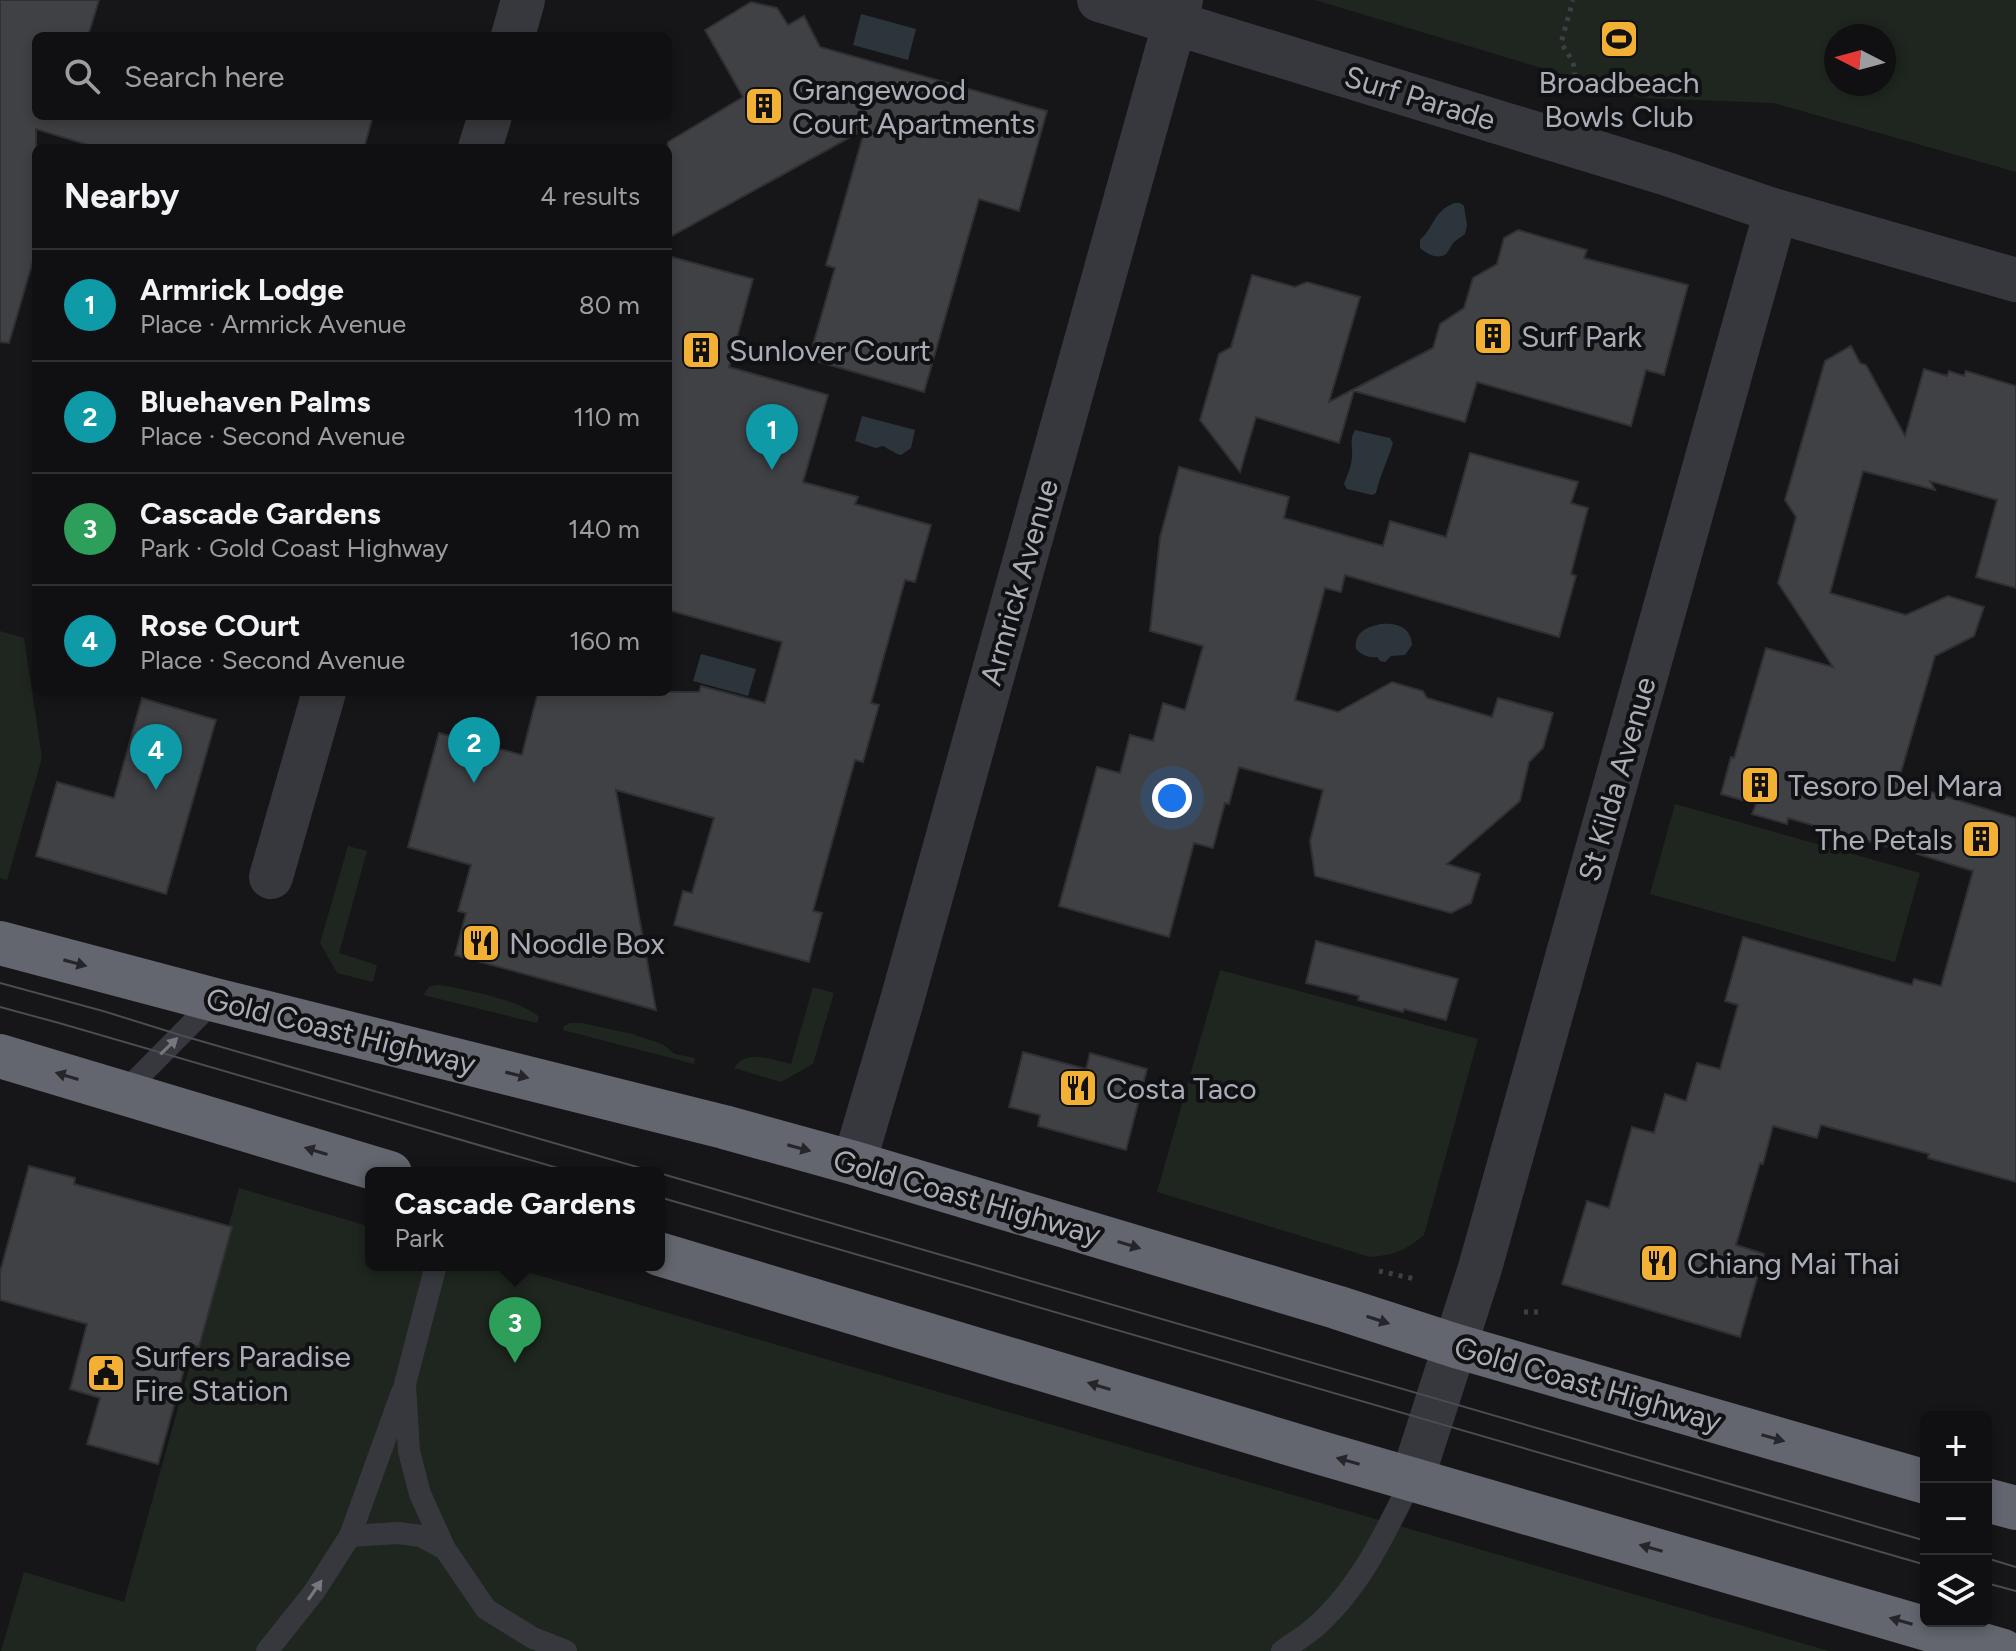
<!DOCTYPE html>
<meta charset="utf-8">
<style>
:root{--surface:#101012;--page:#19191b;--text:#f1f3f6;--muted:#9c9d9f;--line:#303032;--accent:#f2b134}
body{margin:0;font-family:Figtree,sans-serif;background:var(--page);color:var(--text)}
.controls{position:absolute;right:24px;bottom:24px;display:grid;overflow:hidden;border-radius:12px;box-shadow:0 4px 12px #0003}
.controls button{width:72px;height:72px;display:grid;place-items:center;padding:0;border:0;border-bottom:2px solid var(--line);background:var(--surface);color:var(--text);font:40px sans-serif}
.compass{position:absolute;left:1824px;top:24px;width:72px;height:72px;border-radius:50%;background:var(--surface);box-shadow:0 4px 12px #0003;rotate:276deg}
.you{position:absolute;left:1172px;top:798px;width:28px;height:28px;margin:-20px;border:6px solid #fff;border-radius:50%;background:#1a73e8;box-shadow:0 0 0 12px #1a73e833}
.badge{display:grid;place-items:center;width:52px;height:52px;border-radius:50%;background:var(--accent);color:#fff;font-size:26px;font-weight:700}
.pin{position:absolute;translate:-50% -66px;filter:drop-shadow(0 2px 4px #0008)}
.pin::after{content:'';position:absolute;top:42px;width:28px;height:24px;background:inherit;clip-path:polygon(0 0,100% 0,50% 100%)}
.popup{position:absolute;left:365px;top:1167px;width:300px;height:104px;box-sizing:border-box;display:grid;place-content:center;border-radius:12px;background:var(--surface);filter:drop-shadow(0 2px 6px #0005);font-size:26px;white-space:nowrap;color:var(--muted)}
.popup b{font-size:30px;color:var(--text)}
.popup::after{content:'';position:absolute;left:50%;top:100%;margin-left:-16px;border:16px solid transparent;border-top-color:var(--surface)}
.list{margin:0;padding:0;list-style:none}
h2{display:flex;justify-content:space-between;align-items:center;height:104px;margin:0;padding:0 32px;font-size:34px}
h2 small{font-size:26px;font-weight:400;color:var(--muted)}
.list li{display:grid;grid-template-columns:52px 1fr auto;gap:24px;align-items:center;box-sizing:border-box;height:112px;padding:0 32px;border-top:2px solid var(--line)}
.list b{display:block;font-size:30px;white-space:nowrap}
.list p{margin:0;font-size:26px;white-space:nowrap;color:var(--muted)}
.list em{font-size:26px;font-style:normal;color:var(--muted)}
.icon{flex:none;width:44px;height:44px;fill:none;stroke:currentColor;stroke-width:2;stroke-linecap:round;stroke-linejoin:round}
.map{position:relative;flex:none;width:2016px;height:1651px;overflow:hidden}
.search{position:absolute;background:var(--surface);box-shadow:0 4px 12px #0003;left:32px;top:32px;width:640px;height:88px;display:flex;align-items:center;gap:20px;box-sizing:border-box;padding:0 28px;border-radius:12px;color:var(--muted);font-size:30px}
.panel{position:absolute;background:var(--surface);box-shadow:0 4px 12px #0003;left:32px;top:144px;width:640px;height:552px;border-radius:12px}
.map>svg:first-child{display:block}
</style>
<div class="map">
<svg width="2016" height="1651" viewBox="0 0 2016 1651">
<rect width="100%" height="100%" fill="#161618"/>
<!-- green -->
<path fill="#1e261f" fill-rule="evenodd" d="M 1315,0 L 2016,0 L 2016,172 L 1774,103 L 1642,98 ZM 1884,36 L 1884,84 L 1836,84 L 1836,36 Z
M 0,631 L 24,638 L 42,758 L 7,880 L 0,878 Z
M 1675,804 L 1920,873 L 1895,962 L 1650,894 Z
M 348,846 L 367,851 L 339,953 L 377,965 L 373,982 L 337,973 L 320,943 Z
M 1220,970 L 1478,1039 L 1424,1235 C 1405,1251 1394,1255 1370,1257 L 1157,1192 Z
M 437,985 C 458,987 527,1002 539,1017 L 537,1023 L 423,995 L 429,987 Z
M 813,987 L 834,993 L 813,1064 L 781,1082 L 734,1068 C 747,1048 771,1060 791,1064 Z
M 570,1023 L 582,1023 L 632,1034 L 662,1044 L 675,1054 L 695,1058 L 694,1064 L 563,1030 L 564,1026 Z
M 239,1188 L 371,1227 L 371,1265 L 503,1265 L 1829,1651 L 1,1651 L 24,1572 L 124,1602 Z"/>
<!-- water -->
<path fill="#2c353c" d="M 861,14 L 916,29 L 908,60 L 853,45 Z
M 1454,203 L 1460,203 L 1464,206 L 1467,225 L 1465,234 C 1464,235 1455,241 1454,242 C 1451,245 1449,251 1446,254 C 1437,260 1427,254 1420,248 L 1420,240 C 1436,225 1432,213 1454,203 Z
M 862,416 L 915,430 L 911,448 L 901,455 L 897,454 L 883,446 L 876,448 L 855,441 Z
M 1355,430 L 1390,438 L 1393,443 C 1388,460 1380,475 1376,493 L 1372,495 L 1347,489 L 1344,484 C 1347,476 1352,465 1352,456 C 1353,446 1349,441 1355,430 Z
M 1381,624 C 1397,623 1411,627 1412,645 L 1405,655 L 1391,656 L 1385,662 L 1380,661 L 1377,657 C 1368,658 1362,655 1356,649 C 1354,632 1367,627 1381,624 Z
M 701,654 L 756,669 L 748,696 L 693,681 Z"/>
<!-- building -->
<path fill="#404145" stroke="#303034" stroke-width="2" d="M 0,0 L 99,0 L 88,36 L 36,36 L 36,116 L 373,116 L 364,148 L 98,148 L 36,129 L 36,251 L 9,343 L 0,342 Z
M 751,2 L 777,8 L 788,25 L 804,16 L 820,47 L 1047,111 L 1019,211 L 979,199 L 924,392 L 809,359 L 835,268 L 826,265 L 865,129 L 668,238 L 668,142 L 743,97 L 705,30 Z
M 1518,230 L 1587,250 L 1584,258 L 1688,285 L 1664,375 L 1646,370 L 1631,426 L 1477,382 L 1465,422 L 1354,391 L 1339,443 L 1256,417 L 1240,472 L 1200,420 L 1219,354 L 1231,347 L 1252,275 L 1295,287 L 1307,282 L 1360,297 L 1329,402 L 1433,348 L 1440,324 L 1464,308 L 1473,278 L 1497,264 L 1504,238 Z
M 668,256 L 753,279 L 729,367 L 828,395 L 803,482 L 858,497 L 855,504 L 931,525 L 915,582 L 905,580 L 871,703 L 879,705 L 863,762 L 855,760 L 813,911 L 822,913 L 809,962 L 674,925 L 683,891 L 692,893 L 714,818 L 616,790 L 656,1010 L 455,955 L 466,913 L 458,911 L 471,865 L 408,847 L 439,733 L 522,755 L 538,692 L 699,692 L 701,686 L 765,703 L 782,642 L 668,610 Z
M 1851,346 L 1860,363 L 1866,365 L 1905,436 L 1924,369 L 1947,376 L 1949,371 L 1964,376 L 1966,371 L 2016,386 L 2016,588 L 1976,577 L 1997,500 L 1930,481 L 1935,490 L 1863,471 L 1830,593 L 1906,615 L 1948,596 L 1984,607 L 1974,636 L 1935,656 L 1898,782 L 2016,818 L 2016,1182 L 1928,1158 L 1929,1154 L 1821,1125 L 1817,1138 L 1773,1126 L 1763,1164 L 1760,1163 L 1736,1245 L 1764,1254 L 1740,1337 L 1562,1284 L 1587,1201 L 1609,1208 L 1632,1127 L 1654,1133 L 1665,1094 L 1686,1101 L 1697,1063 L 1720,1069 L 1738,1005 L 1725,1001 L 1743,937 L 1912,985 L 1914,979 L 1941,986 L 1973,871 L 1892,846 L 1892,848 L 1788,818 L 1787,824 L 1752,814 L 1756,804 L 1721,794 L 1731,757 L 1734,758 L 1766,648 L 1833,667 L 1778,583 L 1796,517 L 1785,500 L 1825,361 Z
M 1470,453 L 1578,482 L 1571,503 L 1588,508 L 1571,574 L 1576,576 L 1559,637 L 1345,575 L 1341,592 L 1325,588 L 1295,700 L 1338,712 L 1392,682 L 1423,691 L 1427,698 L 1492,717 L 1498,698 L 1553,713 L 1543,748 L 1529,762 L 1520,801 L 1447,864 L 1480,874 L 1471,903 L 1451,913 L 1315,876 L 1310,841 L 1323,790 L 1239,767 L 1229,804 L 1225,803 L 1213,848 L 1194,843 L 1169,937 L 1059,906 L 1097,767 L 1120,773 L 1130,735 L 1153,741 L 1163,703 L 1185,710 L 1203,646 L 1150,631 L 1160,537 L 1179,467 L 1289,497 L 1284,518 L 1383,546 L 1390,521 L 1446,537 Z
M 142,698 L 216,720 L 166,894 L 36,856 L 57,782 L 114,798 Z
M 1316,941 L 1458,979 L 1446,1020 L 1404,1009 L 1403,1012 L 1358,1000 L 1359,996 L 1306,983 Z
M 1023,1052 L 1086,1069 L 1090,1053 L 1147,1069 L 1126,1150 L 1038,1126 L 1040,1115 L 1009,1107 Z
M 29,1166 L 75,1178 L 74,1184 L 232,1227 L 199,1347 L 191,1344 L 158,1464 L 87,1444 L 100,1398 L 70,1389 L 87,1324 L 0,1300 L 0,1272 Z"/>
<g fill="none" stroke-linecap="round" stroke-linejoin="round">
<!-- path -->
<path stroke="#3d3f44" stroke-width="5" stroke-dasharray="4 6" stroke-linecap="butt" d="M 1571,86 C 1580,67 1571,59 1561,43 L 1573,0
M 1379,1271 L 1415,1279
M 1524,1312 L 1540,1312"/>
<!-- lane -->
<path stroke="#37383d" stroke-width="22" d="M 123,1093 L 215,1000
M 436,1265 L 405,1384 L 409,1451 L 420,1494 L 445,1549 L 486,1609 L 533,1638 L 566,1651
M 350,1536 L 398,1533 L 421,1536 L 445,1549
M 267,1651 L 314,1592 L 350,1536 L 402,1392
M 1282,1651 C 1292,1644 1303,1637 1313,1629 C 1360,1589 1385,1533 1412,1479"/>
<!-- street -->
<path stroke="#37383d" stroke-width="44" d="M 1099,0 L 1664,173 L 1776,211 L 2016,280
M 513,36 L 523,0
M 480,148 L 490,116
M 271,877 L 324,692
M 854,1163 L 901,1004 L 1181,0
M 1412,1479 L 1480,1268 L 1776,211"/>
<!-- highway -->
<path stroke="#63666e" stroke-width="44" d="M 0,943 L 215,1000 L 724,1127 L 854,1163 L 1336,1307 L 1456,1346 L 1926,1482
M 0,1056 L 390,1173
M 659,1254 L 1321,1453 L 2003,1651
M 1986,1500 L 2016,1508"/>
<!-- tram -->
<path stroke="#4a4c52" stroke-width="2" d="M 0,983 L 103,1011 L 180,1035 L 658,1173
M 0,1007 L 59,1023 L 575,1173
M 659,1173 L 1926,1541
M 659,1197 L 1926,1565
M 1986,1558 L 2016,1567
M 1986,1583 L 2016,1591"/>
</g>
<!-- one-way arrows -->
<defs><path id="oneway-solid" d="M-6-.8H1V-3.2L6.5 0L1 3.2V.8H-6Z" transform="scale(2)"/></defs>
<g fill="#26262a">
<use href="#oneway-solid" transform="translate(75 963) rotate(15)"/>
<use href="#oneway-solid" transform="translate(517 1075) rotate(14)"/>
<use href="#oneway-solid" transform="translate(67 1076) rotate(-163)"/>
<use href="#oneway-solid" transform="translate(799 1148) rotate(15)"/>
<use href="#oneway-solid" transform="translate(316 1151) rotate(-163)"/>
<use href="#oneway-solid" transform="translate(1129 1245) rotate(17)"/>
<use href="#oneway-solid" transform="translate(1378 1320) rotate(18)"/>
<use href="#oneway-solid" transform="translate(1099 1386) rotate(-163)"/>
<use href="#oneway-solid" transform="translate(1773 1438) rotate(16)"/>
<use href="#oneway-solid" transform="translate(1348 1461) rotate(-164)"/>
<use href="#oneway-solid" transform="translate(1651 1548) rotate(-164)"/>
<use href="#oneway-solid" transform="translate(1901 1621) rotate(-164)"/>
</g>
<g fill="#757881">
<use href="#oneway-solid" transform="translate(169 1046) rotate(-44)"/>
<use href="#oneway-solid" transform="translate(315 1590) rotate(-55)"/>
</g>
<!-- icons -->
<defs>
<g id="stadium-square" transform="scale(2)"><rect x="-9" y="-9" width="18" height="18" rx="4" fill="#f2b134" stroke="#111113"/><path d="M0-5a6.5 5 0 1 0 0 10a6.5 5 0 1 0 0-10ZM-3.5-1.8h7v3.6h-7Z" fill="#111"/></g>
<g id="building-square" transform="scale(2)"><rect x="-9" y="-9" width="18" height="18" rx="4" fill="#f2b134" stroke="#111113"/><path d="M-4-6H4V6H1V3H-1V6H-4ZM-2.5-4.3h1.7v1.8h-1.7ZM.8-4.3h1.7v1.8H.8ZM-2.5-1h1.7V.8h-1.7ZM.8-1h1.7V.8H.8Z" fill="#111"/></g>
<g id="restaurant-square" transform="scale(2)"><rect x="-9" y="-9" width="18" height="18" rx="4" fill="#f2b134" stroke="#111113"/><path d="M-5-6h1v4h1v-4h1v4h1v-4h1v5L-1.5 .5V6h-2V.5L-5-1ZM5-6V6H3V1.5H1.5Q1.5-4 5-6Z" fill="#111"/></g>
<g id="civic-square" transform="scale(2)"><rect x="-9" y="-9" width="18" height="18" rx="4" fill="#f2b134" stroke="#111113"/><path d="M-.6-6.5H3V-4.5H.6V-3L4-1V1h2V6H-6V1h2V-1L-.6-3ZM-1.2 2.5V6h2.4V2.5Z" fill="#111"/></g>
</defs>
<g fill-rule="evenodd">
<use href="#stadium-square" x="1619" y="39"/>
<use href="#building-square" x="764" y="106"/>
<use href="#building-square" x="1493" y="336"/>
<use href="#building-square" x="701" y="350"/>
<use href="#building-square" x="1760" y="785"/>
<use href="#building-square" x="1981" y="839"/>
<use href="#restaurant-square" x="481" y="943"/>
<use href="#restaurant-square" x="1078" y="1088"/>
<use href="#restaurant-square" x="1659" y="1263"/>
<use href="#civic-square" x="106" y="1373"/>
</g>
<g text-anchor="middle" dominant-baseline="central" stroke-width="8" stroke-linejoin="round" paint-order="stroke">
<!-- poi labels -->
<g font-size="30" fill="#a8adb8" stroke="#111113" text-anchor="start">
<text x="1619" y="82" text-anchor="middle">Broadbeach<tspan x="1619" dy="34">Bowls Club</tspan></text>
<text x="792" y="89">Grangewood<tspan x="792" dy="34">Court Apartments</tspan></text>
<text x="1521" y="336">Surf Park</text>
<text x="729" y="350">Sunlover Court</text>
<text x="1788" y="785">Tesoro Del Mara</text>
<text x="1953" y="839" text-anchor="end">The Petals</text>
<text x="509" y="943">Noodle Box</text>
<text x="1106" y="1088">Costa Taco</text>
<text x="1687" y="1263">Chiang Mai Thai</text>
<text x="134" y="1356">Surfers Paradise<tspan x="134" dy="34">Fire Station</tspan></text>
</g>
<!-- street labels -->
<g font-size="30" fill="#a8adb8" stroke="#111113">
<text transform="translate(1420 98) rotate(17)">Surf Parade</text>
<text transform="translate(1019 582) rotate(-74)">Armrick Avenue</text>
<text transform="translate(1617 779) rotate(-74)">St Kilda Avenue</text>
<text transform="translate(341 1031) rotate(14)">Gold Coast Highway</text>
<text transform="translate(967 1197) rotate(16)">Gold Coast Highway</text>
<text transform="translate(1588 1384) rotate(16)">Gold Coast Highway</text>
</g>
</g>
</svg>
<div class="controls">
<button>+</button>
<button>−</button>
<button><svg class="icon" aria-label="layers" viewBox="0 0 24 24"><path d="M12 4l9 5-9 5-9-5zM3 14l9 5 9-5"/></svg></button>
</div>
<svg class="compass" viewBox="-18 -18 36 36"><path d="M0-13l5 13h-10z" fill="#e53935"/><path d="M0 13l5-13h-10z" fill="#9c9d9f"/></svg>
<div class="you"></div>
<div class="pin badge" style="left:772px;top:470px;background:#0f9aa8">1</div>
<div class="pin badge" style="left:474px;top:783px;background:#0f9aa8">2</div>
<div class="pin badge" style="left:515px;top:1363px;background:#2e9e5b">3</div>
<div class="popup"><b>Cascade Gardens</b>Park</div>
<div class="pin badge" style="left:156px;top:790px;background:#0f9aa8">4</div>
<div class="search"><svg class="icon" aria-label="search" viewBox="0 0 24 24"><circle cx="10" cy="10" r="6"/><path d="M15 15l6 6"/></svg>Search here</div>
<section class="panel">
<h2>Nearby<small>4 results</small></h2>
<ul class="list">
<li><span class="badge" style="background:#0f9aa8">1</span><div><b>Armrick Lodge</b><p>Place · Armrick Avenue</p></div><em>80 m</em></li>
<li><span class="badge" style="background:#0f9aa8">2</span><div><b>Bluehaven Palms</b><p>Place · Second Avenue</p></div><em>110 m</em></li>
<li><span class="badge" style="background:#2e9e5b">3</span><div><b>Cascade Gardens</b><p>Park · Gold Coast Highway</p></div><em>140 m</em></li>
<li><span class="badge" style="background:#0f9aa8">4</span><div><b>Rose COurt</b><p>Place · Second Avenue</p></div><em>160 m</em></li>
</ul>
</section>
</div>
